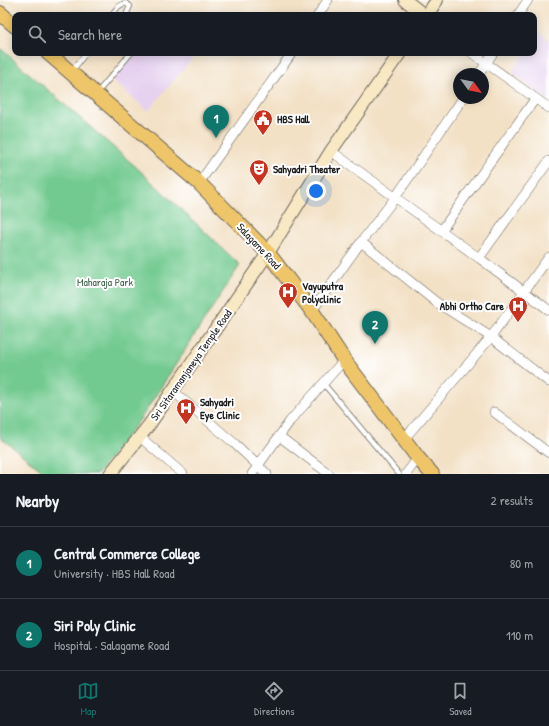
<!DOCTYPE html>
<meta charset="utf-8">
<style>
:root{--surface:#171b24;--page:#242831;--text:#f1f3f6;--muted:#9ea1a6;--line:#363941;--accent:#0f766e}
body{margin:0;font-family:"Patrick Hand",sans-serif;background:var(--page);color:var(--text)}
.compass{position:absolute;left:453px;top:68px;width:36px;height:36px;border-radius:50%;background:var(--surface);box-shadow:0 2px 10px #0003;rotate:123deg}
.you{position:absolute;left:316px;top:191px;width:14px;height:14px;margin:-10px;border:3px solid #fff;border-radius:50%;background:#1a73e8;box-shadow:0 0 0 6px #1a73e833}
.badge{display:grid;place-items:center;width:26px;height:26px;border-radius:50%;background:var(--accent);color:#fff;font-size:13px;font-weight:700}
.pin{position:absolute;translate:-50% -33px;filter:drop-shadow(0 1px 2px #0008)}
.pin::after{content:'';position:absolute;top:21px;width:14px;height:12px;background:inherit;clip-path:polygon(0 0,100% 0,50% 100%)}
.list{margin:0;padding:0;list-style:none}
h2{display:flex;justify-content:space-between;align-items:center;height:52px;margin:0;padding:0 16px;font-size:17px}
h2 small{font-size:13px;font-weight:400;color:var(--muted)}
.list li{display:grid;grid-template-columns:26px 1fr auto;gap:12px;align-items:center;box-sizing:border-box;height:72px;padding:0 16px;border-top:1px solid var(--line)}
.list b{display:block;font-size:15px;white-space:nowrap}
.list p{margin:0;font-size:13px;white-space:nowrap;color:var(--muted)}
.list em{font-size:13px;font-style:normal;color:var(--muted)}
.icon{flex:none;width:22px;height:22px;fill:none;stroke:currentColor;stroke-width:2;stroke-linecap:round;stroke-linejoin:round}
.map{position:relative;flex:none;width:549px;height:474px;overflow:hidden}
.search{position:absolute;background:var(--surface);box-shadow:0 2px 10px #0003;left:12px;right:12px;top:12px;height:44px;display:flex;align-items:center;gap:10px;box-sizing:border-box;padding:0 14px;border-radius:8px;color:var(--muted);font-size:15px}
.sheet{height:196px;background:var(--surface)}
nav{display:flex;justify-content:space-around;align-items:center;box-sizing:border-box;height:56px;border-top:1px solid var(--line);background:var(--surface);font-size:11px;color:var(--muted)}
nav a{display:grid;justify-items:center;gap:2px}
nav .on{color:var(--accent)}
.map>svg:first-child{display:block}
</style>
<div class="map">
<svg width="549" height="474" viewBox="0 0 549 474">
<rect width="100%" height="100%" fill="#fff"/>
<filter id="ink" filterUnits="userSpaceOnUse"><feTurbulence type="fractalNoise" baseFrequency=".025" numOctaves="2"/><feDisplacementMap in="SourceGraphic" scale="8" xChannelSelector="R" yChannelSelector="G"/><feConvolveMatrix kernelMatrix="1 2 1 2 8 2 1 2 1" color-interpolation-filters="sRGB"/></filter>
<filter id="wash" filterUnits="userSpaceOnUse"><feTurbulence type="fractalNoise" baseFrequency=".012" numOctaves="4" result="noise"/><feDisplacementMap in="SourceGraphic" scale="16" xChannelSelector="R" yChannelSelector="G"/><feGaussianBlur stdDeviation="0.9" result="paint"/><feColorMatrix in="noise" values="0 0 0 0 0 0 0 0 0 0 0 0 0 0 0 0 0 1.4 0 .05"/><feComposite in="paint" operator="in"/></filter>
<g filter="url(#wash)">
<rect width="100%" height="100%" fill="#f3e1c6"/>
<!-- built -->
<path fill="#e6d2f0" d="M 539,32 L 549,40 L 549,101 L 512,72 L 525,53 L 534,53 L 534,40 Z
M 136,53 L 197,53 L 148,111 L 112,80 Z"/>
<!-- green -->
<path fill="#72ca90" stroke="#477356" d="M 0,48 L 136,167 L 240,265 L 141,418 L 98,474 L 46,474 L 0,437 Z"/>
</g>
<g filter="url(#ink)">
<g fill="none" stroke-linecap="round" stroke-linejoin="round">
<!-- lane casing -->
<g stroke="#676158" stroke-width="6">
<path id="lane" d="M 111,15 L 119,6 L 125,3 L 130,6 L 126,15
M 72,71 L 86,53
M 97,93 L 131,53
M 323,383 L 399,474"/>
</g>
<!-- street casing -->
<g stroke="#676158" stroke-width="10">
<path id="street" d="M 318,15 L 328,0
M 518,15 L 528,0
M 472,53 L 549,108
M 479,74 L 493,53
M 331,151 L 479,258 L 549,161
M 199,183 L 292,53
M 441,231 L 535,99
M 361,242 L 436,302 L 491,337 L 549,382
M 479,258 L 549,310
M 312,311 L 361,242 L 395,198 L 463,98
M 173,391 L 235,444 L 267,474
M 494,412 L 549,453
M 279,436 L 329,474
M 140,437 L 183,474
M 404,439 L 491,337 L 549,257
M 252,474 L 290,421 L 344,360
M 406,474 L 418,458"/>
</g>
<!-- secondary casing -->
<g stroke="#676158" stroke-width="14">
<path id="secondary" d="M 405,0 L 424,15
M 427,15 L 437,0
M 110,474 L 149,425 L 268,253 L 331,151 L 400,53"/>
</g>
<!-- primary casing -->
<g stroke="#676158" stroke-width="16">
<path id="primary" d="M 0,13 L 15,26
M 48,53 L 199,183 L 268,253 L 312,311 L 344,360 L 418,458 L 432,474"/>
</g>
<!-- lane -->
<use href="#lane" stroke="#fff" stroke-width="4.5"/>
<!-- street -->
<use href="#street" stroke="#fff" stroke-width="9"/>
<!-- secondary -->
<use href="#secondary" stroke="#f8e8c3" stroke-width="12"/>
<!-- primary -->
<use href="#primary" stroke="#eec569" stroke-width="14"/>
</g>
</g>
<!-- icons -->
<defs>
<g id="civic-pin" transform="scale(1)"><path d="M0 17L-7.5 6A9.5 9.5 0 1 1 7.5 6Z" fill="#c8321e" stroke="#fff"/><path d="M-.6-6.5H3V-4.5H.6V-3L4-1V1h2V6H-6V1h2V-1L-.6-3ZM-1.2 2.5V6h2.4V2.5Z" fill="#fff"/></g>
<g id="theatre-pin" transform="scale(1)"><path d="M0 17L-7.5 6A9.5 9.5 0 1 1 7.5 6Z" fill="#c8321e" stroke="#fff"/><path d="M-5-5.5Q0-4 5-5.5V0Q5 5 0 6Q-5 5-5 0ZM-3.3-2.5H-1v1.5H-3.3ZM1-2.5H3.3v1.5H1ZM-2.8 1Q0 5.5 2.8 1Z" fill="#fff"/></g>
<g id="hospital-pin" transform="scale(1)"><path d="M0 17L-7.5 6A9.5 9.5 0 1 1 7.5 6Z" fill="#c8321e" stroke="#fff"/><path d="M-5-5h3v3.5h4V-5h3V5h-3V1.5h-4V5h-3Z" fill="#fff"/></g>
</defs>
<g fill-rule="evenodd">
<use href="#civic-pin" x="263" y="119"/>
<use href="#theatre-pin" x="259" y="169"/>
<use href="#hospital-pin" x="288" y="292"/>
<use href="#hospital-pin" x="518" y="306"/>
<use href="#hospital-pin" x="186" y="408"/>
</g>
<g text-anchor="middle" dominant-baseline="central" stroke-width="4" stroke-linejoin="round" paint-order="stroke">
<!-- poi labels -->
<g font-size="11" font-weight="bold" fill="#1c1c1c" stroke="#fff" text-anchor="start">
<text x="277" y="119">HBS Hall</text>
<text x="273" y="169">Sahyadri Theater</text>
<text x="302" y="286">Vayuputra<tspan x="302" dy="13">Polyclinic</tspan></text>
<text x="504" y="306" text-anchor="end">Abhi Ortho Care</text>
<text x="200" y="402">Sahyadri<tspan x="200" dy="13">Eye Clinic</tspan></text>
</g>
<!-- street labels -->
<g font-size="11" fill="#1c1c1c" stroke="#fff">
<text transform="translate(259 246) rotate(47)">Salagame Road</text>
<text transform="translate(191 365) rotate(-55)">Sri Sitaramanjaneya Temple Road</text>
</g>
<!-- park labels -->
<g font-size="11" fill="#3e624a" stroke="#fff">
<text x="105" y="282">Maharaja Park</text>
</g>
</g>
</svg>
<svg class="compass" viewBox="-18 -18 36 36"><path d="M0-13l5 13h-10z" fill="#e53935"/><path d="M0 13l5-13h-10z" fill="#9ea1a6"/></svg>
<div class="you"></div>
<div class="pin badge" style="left:216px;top:138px">1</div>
<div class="pin badge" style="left:375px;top:344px">2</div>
<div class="search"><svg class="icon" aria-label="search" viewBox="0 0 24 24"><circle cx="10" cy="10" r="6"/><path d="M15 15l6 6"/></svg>Search here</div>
</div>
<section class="sheet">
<h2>Nearby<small>2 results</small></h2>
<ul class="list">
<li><span class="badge">1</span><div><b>Central Commerce College</b><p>University · HBS Hall Road</p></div><em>80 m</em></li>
<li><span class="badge">2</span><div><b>Siri Poly Clinic</b><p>Hospital · Salagame Road</p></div><em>110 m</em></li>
</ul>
</section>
<nav>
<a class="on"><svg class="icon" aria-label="map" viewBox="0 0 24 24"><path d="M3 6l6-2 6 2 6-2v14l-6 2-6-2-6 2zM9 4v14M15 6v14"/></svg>Map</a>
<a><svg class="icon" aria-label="directions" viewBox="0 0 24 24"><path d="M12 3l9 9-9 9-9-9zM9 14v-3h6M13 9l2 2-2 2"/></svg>Directions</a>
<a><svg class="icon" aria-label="saved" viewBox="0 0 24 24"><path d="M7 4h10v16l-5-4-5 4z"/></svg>Saved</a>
</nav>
